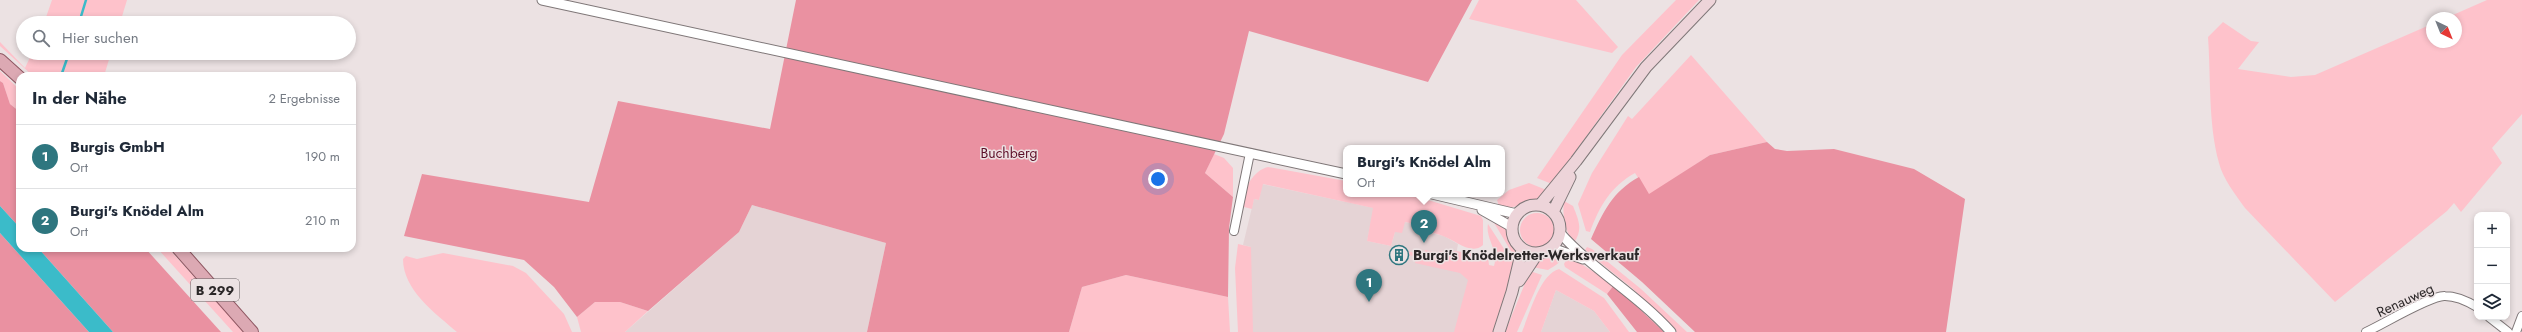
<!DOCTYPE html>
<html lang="de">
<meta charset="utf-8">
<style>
:root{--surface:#fff;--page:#f6f6f7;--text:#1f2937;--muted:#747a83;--line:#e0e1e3;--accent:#2e767f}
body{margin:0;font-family:Jost,sans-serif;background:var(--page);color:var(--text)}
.controls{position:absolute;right:12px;bottom:12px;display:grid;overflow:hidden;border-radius:8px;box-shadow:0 2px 6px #0003}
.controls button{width:36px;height:36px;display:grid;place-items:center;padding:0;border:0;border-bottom:1px solid var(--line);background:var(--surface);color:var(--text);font:20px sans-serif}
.compass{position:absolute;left:2426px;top:12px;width:36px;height:36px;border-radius:50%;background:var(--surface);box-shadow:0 2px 6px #0003;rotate:137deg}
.you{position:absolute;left:1158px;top:179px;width:14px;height:14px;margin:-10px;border:3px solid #fff;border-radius:50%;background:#1a73e8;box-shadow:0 0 0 6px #1a73e833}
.badge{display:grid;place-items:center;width:26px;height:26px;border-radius:50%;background:var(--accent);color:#fff;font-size:13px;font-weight:700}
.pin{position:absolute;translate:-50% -33px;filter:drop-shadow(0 1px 2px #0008)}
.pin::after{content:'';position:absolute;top:21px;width:14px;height:12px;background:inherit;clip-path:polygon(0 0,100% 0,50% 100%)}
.popup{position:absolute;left:1343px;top:145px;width:162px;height:52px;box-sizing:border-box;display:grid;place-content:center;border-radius:8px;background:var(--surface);filter:drop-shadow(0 1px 3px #0005);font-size:13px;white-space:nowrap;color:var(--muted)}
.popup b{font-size:15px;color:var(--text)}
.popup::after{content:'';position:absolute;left:50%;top:100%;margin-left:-8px;border:8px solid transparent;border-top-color:var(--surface)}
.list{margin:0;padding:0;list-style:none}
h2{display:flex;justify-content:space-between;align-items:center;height:52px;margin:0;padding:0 16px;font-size:17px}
h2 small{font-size:13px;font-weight:400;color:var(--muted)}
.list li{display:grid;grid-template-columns:26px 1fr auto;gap:12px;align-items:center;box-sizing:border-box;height:64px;padding:0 16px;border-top:1px solid var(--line)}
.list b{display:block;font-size:15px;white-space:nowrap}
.list p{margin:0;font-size:13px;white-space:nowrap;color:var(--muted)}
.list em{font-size:13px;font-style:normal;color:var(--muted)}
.icon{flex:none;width:22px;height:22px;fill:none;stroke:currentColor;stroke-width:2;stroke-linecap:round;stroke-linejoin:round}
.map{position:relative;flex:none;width:2522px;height:332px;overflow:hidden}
.search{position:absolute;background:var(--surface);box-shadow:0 2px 6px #0003;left:16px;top:16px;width:340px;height:44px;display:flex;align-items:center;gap:10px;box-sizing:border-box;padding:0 14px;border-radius:22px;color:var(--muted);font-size:15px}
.panel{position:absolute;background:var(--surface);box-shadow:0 2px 6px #0003;left:16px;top:72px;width:340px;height:180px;border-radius:12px}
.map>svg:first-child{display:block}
</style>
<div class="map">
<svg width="2522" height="332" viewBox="0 0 2522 332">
<rect width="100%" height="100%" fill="#ece2e3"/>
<!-- built -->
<path fill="#e5d3d5" d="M 1262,184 L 1374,208 L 1367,241 L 1391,246 L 1395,232 L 1405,222 L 1430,228 L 1428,232 L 1444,236 L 1458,244 L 1454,268 L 1480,273 L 1462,332 L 1245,332 L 1251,247 L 1243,245 L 1254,199 L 1259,200 Z
M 752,205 L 886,243 L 867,332 L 625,332 L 739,232 Z
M 1556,290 L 1594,311 L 1610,332 L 1541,332 Z"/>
<!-- green -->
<path fill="#fec2cb" d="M 52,0 L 127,0 L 120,23 L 44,23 Z
M 1479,0 L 1576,0 L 1618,47 L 1612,53 L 1469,19 Z
M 1676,0 L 1699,0 L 1636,67 L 1552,184 L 1537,178 L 1622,55 Z
M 2487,0 L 2522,0 L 2522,114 L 2492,148 L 2502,163 L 2461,212 L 2454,203 L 2447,211 L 2335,302 L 2245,208 C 2235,194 2223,179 2219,163 C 2208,123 2211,78 2208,37 L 2223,22 L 2251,41 L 2259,42 L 2238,69 L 2291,77 L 2315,75 L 2432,24 L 2432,42 L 2456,42 L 2456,18 L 2446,18 Z
M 0,42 L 25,68 L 32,53 L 111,53 L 104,76 L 33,76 L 0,46 Z
M 1691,55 L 1767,142 L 1710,155 L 1649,195 L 1635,173 C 1611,186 1599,207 1590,232 L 1586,231 L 1578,204 L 1592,173 L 1628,116 L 1632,119 Z
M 0,71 L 20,90 L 20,112 L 10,104 L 3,83 L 0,81 Z
M 1214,154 L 1224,158 L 1233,168 L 1233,197 L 1205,173 Z
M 1268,167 L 1346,181 L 1346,194 L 1408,194 L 1481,216 L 1483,220 L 1483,245 C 1471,256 1455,240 1443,236 C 1439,234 1433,233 1428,232 L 1429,227 L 1405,222 L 1402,233 L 1395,232 L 1391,246 L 1367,241 L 1373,208 L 1263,184 L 1259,200 L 1254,199 L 1252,209 L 1244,207 C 1242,191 1252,171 1268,167 Z
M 1529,183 L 1549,191 C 1538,201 1513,211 1499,206 L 1497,200 L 1509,190 Z
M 1564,201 L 1573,206 C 1579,221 1583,229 1574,243 C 1565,232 1562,214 1564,201 Z
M1520 230a17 17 0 1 1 34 0a17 17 0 1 1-34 0Z
M 1493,221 L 1507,230 L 1516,251 L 1515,258 Z
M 1488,224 L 1510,258 L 1517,263 L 1493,332 L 1454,332 L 1468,280 L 1460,273 L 1415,263 L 1416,257 L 1406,254 L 1407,251 L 1424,255 L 1425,250 L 1439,253 L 1439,251 L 1446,252 L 1447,250 L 1485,255 L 1488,257 L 1489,265 L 1494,266 C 1499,251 1485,238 1488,224 Z
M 1238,244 L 1251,247 L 1253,332 L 1238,332 L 1235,268 Z
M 1587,247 L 1592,249 L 1641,289 L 1687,332 L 1677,332 L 1632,288 L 1587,252 L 1585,250 Z
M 157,248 L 168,248 L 244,332 L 233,332 Z
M 443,253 L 513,266 L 526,273 L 564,314 L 572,332 L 457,332 C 435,313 403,290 403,259 L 406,256 L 417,259 Z
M 1558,254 L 1562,256 C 1560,264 1554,266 1548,270 L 1532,267 L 1545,257 Z
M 1567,258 L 1572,258 L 1614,285 L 1607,294 L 1565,267 L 1564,264 Z
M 1559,269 L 1604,298 L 1629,332 L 1610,332 L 1594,311 L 1556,290 L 1541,332 L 1522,332 C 1529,315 1540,274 1559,269 Z
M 1530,271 L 1542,275 L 1517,332 L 1505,332 Z
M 1126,275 L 1228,297 L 1230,332 L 1069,332 L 1082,287 Z
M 595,302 L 620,302 L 648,311 L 625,332 L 581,332 L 577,317 Z"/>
<!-- forest -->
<path fill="#ea91a1" d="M 796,0 L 1472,0 L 1428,82 L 1249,31 L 1224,134 L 1205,173 L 1233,197 L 1229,228 L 1228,297 L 1126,275 L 1082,287 L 1069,332 L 867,332 L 886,243 L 752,205 L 739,232 L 648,311 L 620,302 L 595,302 L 577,317 L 554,287 L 524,260 L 404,236 L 422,174 L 589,202 L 618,101 L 770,129 Z
M 0,81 L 3,83 L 10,104 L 20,112 L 20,228 L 0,206 Z
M 1767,142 L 1775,149 L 1787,151 L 1834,149 L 1914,169 L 1965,199 L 1946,332 L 1695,332 L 1642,282 L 1591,239 C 1603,212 1612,192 1639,177 L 1649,194 L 1710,155 Z
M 0,233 L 89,332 L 0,332 Z
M 38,248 L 145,248 L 221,332 L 113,332 Z
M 1614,285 L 1664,332 L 1637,332 L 1607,294 Z"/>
<!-- water -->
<path fill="#3bbbc9" d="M 0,206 L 20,228 L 20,248 L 38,248 L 113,332 L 89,332 L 0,233 Z"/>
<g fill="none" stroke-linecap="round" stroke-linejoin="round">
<!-- stream -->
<path stroke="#3bbbc9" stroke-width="2.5" d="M 79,23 L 86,0
M 61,76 L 69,53
M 19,120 L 20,119"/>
<!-- minor casing -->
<g stroke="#7f7778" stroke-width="10">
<path id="minor" d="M 1234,231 L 1250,153
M 2489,317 L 2508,332
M 2366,332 C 2382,325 2431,295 2445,296 C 2457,296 2467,301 2477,307
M 2516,332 L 2522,316"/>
</g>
<!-- tertiary casing -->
<g stroke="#7f7778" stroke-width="11">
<path id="tertiary" d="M 542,0 L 1346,174
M 1432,194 L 1517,214
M 1482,210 L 1512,227
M 1560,233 C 1593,270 1638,295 1671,332
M 1552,248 L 1583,259"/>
</g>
<!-- secondary casing -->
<g stroke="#7f7778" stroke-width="13">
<path id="secondary" d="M1512 229a24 24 0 1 1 48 0a24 24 0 1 1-48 0Z
M 1540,205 L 1576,161 L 1646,67 L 1710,0
M 1553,212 L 1570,177
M 1519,281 L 1537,254
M 1499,332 L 1512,292 L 1522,250"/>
</g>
<!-- primary casing -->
<g stroke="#8e5661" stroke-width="14">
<path id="primary" d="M 0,60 L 20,78
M 178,248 L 252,332"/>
</g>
<!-- minor -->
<use href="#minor" stroke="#fff" stroke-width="8"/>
<!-- tertiary -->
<use href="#tertiary" stroke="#fff" stroke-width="9"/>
<!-- secondary -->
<use href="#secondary" stroke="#edd4d9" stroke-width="11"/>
<!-- primary -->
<use href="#primary" stroke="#dca9b3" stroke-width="12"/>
</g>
<!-- icons -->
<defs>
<g id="building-ring" transform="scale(1)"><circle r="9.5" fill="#ece2e3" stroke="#2e767f" stroke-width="1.5"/><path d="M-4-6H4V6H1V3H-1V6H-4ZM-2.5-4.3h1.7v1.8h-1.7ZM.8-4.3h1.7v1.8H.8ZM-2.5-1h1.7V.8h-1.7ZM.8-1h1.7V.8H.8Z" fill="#2e767f"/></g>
</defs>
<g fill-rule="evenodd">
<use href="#building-ring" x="1399" y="255"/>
</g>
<g text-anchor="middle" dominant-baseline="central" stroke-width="3" stroke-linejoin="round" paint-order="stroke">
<!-- shield labels -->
<rect fill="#ece2e3" stroke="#655f60" stroke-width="1" x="191" y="279" width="48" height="22" rx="3"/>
<g font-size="13" font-weight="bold" fill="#2b2728">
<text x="215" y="290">B 299</text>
</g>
<!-- park labels -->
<g font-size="14" fill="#5d0d27" stroke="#ece2e3">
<text x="1009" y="153">Buchberg</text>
</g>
<!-- poi labels -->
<g font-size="14" font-weight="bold" fill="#2b2728" stroke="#ece2e3" text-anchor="start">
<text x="1413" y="255">Burgi's Knödelretter-Werksverkauf</text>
</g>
<!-- street labels -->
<g font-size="14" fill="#2b2728" stroke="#ece2e3">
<text transform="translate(2405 300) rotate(-25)">Renauweg</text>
</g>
</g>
</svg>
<div class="controls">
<button>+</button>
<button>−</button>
<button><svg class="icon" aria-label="layers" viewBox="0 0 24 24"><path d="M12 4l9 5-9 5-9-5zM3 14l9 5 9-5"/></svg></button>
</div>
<svg class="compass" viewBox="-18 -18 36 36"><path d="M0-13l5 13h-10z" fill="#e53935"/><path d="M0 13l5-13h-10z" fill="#747a83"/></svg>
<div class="you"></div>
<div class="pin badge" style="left:1369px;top:302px">1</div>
<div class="pin badge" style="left:1424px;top:243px">2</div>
<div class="popup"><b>Burgi's Knödel Alm</b>Ort</div>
<div class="search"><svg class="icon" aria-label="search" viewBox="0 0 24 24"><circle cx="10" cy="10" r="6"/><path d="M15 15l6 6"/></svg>Hier suchen</div>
<section class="panel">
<h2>In der Nähe<small>2 Ergebnisse</small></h2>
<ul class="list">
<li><span class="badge">1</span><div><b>Burgis GmbH</b><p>Ort</p></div><em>190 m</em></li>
<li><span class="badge">2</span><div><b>Burgi's Knödel Alm</b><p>Ort</p></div><em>210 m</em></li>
</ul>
</section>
</div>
